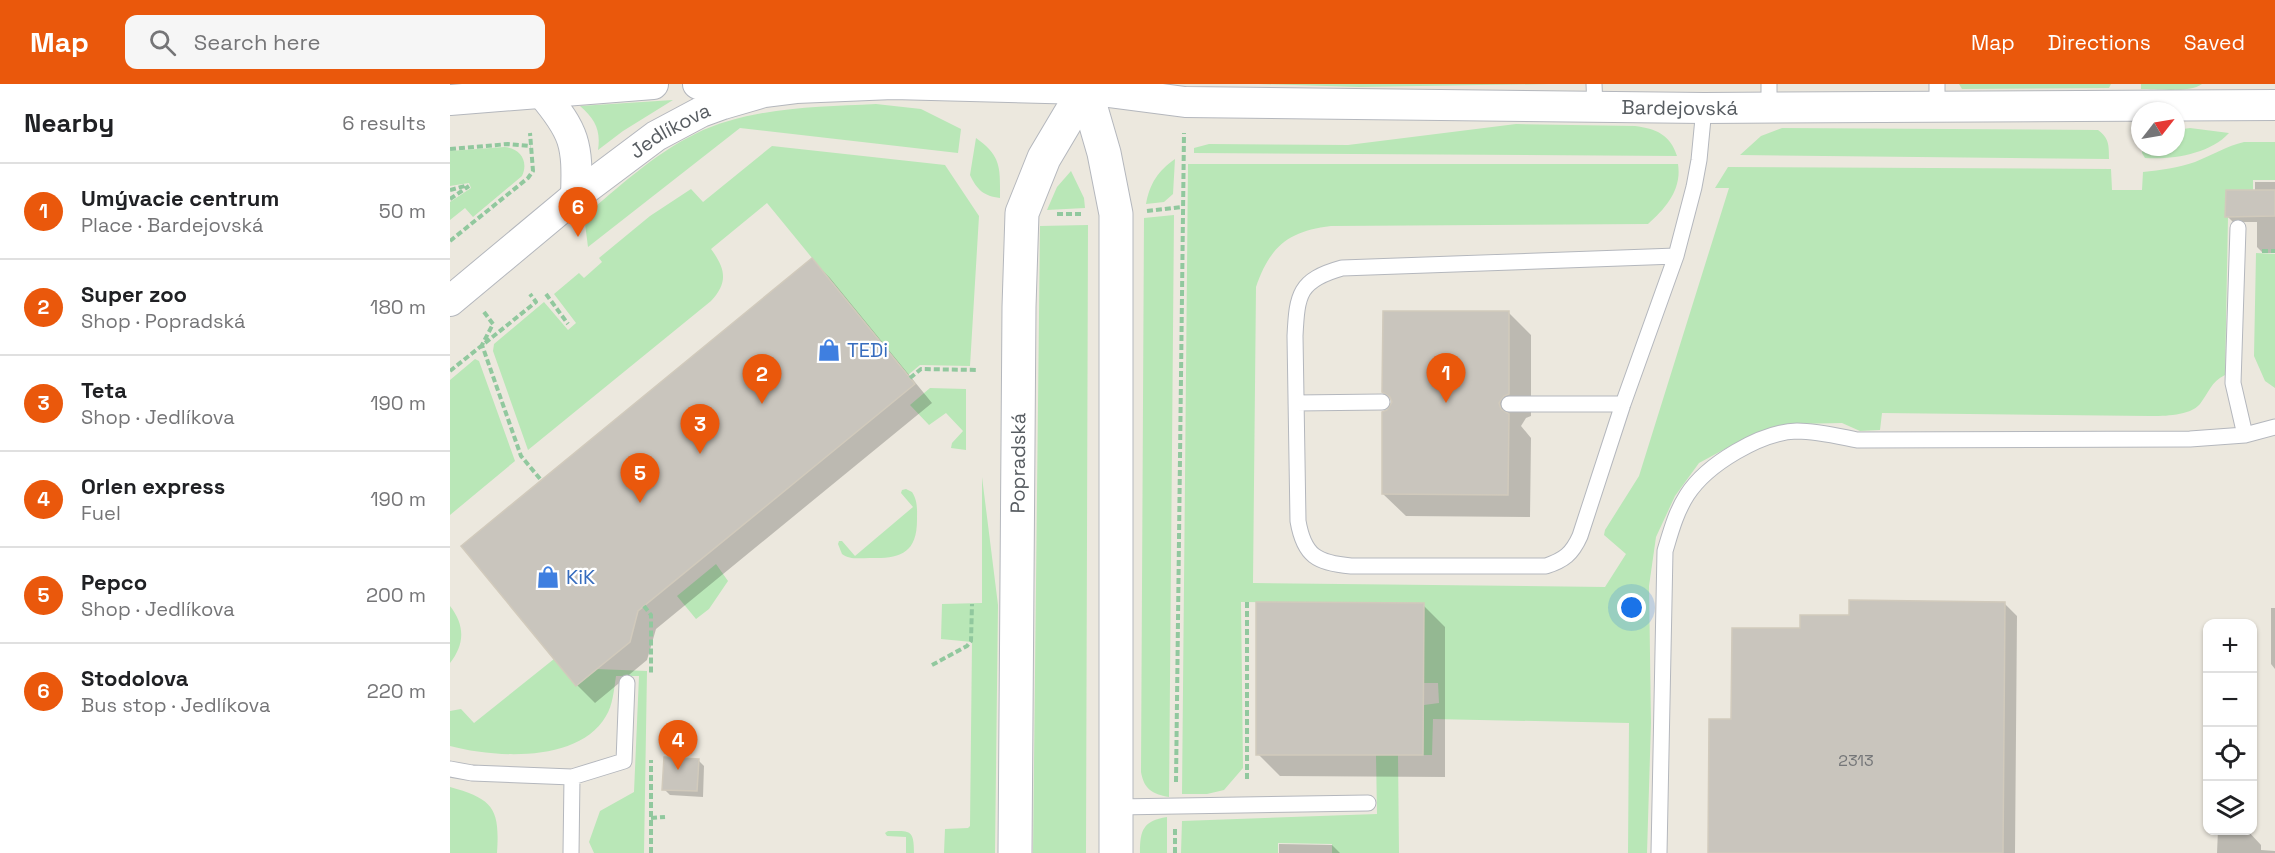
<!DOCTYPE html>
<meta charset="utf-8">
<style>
:root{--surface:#fff;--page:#f6f6f6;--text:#202124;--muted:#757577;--line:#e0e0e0;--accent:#ea580c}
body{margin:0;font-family:"Space Grotesk",sans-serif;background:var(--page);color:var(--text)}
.controls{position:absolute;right:18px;bottom:18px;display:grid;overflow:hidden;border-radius:12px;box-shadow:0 2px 4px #0004}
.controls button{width:54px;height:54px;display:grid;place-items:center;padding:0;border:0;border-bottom:2px solid var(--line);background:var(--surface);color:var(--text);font:30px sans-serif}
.compass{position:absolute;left:1681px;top:18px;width:54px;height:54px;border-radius:50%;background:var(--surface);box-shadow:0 2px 4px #0004;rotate:59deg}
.you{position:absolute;left:1182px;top:524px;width:21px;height:21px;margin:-15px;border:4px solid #fff;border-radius:50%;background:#1a73e8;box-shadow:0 0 0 9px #1a73e833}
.badge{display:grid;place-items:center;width:39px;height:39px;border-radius:50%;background:var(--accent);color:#fff;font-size:20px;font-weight:700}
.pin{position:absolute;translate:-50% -50px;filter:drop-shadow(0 2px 3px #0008)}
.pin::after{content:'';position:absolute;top:32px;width:21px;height:18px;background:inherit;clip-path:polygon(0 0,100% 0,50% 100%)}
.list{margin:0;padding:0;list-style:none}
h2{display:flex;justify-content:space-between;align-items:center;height:78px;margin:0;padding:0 24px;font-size:26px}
h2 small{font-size:20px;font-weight:400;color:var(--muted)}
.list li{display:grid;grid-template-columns:39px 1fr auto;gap:18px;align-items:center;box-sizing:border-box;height:96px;padding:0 24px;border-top:2px solid var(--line)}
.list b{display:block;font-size:22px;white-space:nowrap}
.list p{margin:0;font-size:20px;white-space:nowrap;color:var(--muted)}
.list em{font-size:20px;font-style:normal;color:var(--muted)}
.icon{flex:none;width:33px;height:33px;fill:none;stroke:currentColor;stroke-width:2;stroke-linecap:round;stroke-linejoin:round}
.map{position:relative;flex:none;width:1825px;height:769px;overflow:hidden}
header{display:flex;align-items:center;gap:36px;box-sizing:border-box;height:84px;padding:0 30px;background:var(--accent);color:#fff}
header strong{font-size:28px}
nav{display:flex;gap:33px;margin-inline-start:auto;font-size:21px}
.search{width:420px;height:54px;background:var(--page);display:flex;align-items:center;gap:15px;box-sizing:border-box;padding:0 21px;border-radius:12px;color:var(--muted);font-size:22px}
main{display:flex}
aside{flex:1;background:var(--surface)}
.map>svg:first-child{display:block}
</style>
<header>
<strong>Map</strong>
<div class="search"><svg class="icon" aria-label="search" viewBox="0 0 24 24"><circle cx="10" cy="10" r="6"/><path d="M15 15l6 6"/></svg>Search here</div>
<nav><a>Map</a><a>Directions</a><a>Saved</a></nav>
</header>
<main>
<aside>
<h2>Nearby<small>6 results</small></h2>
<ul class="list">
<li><span class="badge">1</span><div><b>Umývacie centrum</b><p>Place · Bardejovská</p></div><em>50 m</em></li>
<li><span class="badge">2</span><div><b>Super zoo</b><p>Shop · Popradská</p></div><em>180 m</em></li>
<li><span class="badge">3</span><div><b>Teta</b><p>Shop · Jedlíkova</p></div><em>190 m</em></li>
<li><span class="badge">4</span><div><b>Orlen express</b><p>Fuel</p></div><em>190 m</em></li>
<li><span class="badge">5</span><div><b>Pepco</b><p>Shop · Jedlíkova</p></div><em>200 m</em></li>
<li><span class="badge">6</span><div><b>Stodolova</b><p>Bus stop · Jedlíkova</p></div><em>220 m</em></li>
</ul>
</aside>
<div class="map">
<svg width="1825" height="769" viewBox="0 0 1825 769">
<rect width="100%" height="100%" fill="#ece8de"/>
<!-- green -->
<path fill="#b9e7b7" d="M 808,0 L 1099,0 L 909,3 Z
M 1509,0 L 1661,0 L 1659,4 L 1512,5 Z
M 1691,0 L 1752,0 C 1741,9 1706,5 1691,5 Z
M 223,16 L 173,47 L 148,66 C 151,46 145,35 130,22 Z
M 426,20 L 471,25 L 511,45 L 508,69 L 290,44 L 138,163 L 134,132 C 169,103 204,70 245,50 C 300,23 366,23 426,20 Z
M 1066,40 L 1185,42 C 1206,45 1220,50 1227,72 L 744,69 L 744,64 L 759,60 L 898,61 Z
M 1332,44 L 1648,46 C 1659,54 1659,61 1659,75 L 1290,71 L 1311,52 Z
M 1740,44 L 1779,49 C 1760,70 1722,76 1695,74 L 1692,69 L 1693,63 L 1726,63 L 1726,46 Z
M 526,54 C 552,72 550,85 550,114 C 534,112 527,106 520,91 Z
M 1794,58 L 1825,58 L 1825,96 L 1803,96 L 1803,106 L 1778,133 L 1775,291 C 1761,298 1759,308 1750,320 C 1740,332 1714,332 1700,332 L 1432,329 L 1430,346 L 1410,347 L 1392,339 L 1345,340 L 1319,345 L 1297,353 L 1249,379 L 1225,412 L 1206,453 L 1199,502 L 1201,639 L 1197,769 L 1178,769 L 1179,639 L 983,635 L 982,671 L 973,671 L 974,621 L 989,619 L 988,599 L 974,599 L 973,519 L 791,518 L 793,684 L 774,706 L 757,710 L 732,710 L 738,80 L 1228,80 C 1232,105 1216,124 1198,140 L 881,142 C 839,147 820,162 806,203 L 803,499 L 1155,503 L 1176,470 L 1154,451 L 1155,446 L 1189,392 L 1279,104 L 1265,104 L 1278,83 L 1661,85 L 1662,106 L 1692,106 L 1693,88 C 1711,86 1728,84 1745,78 C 1762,71 1777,62 1794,58 Z
M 322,62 L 495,81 L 529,132 L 520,282 L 470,281 L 458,291 L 317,119 L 261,165 C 275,184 279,198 261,217 L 78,366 L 43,267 L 44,260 L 94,218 L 118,246 L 126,239 L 104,210 L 129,189 L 134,194 L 152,178 L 149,174 L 200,132 L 241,105 L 253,118 Z
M 54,63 C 70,64 79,77 72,92 L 23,133 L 15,124 L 0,136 L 0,118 L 21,104 L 19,99 L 0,102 L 0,67 Z
M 725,75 L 723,110 L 714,118 L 696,120 C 700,99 708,87 725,75 Z
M 621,87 L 634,114 L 635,124 L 597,126 L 607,103 Z
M 724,131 L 719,713 C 702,710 694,705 691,688 L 694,134 Z
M 638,141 L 636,769 L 583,769 L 590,142 Z
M 1806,169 L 1825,170 L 1825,304 L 1815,297 L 1804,272 Z
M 25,275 L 29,277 L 65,377 L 0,431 L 0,296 Z
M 480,304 L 516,305 L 516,366 L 501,364 L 502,359 L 513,347 L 496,329 L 479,341 L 460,321 Z
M 532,393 L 548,521 L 545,769 L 494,769 L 495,745 L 518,744 L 520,742 L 522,558 L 491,555 L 492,520 L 532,519 Z
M 456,405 L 462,408 C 468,417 467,426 467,436 C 467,470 449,475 420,474 C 410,474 400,476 392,470 L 388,460 L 389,457 L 392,457 L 405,472 L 463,423 L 451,409 L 452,406 Z
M 266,480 L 278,497 L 259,525 L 246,535 L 227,512 Z
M 0,522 C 15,541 15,560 0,579 Z
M 104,575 L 126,602 L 146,585 L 197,587 L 194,769 L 144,769 L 139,758 L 150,727 L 184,708 L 189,592 L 166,592 C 164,605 163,621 156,632 C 129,679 45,674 0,662 L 0,627 L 11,625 L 24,639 Z
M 926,671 L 948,671 L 949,769 L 882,769 L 882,760 L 828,759 L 828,769 L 731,769 L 732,737 L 927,730 Z
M 0,703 C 43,715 50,724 47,769 L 0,769 Z
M 717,733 L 717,769 L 690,769 C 690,746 693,737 717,733 Z
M 438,747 C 460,747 464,745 464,769 L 456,769 L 456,753 L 437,752 L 435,749 Z"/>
<!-- shadow -->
<path fill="#0003" d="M 1805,98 L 1825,98 L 1825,169 L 1813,169 L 1807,163 L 1807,138 L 1783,138 L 1777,132 L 1805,108 Z
M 362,176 L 380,194 L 482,319 L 206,545 L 197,576 L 145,619 L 127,601 L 13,463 Z
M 1059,229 L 1081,251 L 1081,332 L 1076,334 L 1071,342 L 1081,354 L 1080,433 L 956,432 L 933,410 L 938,327 L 943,317 L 934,308 Z
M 1554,519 L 1567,532 L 1565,769 L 1260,769 L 1283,637 L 1351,546 L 1401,533 Z
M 973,521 L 995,543 L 995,693 L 830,692 L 808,670 Z
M 1821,524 L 1825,524 L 1825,585 L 1821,580 Z
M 248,676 L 254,682 L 253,713 L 220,711 L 214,705 Z
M 1768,746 L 1797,746 L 1811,761 L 1811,766 L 1825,767 L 1825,769 L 1767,769 Z
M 829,760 L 882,761 L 890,769 L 829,769 Z"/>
<!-- building -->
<path fill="#c9c5bd" stroke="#d1cabc" stroke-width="1.5" d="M 1776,106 L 1825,106 L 1825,132 L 1775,133 Z
M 362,174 L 465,300 L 188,527 L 180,558 L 126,602 L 11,462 Z
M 933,227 L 1059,227 L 1059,310 L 1054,312 L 1049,319 L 1051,325 L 1059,330 L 1058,411 L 932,410 L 932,328 L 937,326 L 942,318 L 940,313 L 932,308 Z
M 1399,516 L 1555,518 L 1553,769 L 1258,769 L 1259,635 L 1281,635 L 1282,544 L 1350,544 L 1350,531 L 1399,531 Z
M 806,518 L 974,519 L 973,671 L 806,671 Z
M 214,673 L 249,675 L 247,707 L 212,706 Z"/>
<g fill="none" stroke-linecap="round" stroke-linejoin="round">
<!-- service casing -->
<g stroke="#b4b7bd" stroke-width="17">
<path id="service" d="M 1144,0 L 1145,23
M 1319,0 L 1319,24
M 1487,0 L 1487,23
M 1788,144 L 1783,299 L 1795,351
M 1226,172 L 1173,320 L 1130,452 C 1122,470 1114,476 1096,482 L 901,482 C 867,479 854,472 848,437 L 845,252 C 847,210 849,196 892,184 L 1226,172 L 1244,103 L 1249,76 L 1254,24
M 846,319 L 932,318
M 1059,320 L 1173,320
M 0,685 L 22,689 L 122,693 L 174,677 L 177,599
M 667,723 L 918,719
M 121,769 L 122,693
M 1209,769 L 1215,467 C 1221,447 1226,428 1237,411 C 1257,380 1311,348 1347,347 C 1367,347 1387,352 1407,356 L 1740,355 L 1795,351 L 1825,343"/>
</g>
<!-- minor casing -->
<g stroke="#b4b7bd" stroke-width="32">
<g id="minor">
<path d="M 248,0 L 302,6"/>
<path d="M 92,9 C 125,48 128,60 126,112"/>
<path d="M 0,16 L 203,0"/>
<path id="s1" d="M 0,217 L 126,112 L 206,52 L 251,28 L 273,20 L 314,8 L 346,4 L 443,0 L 635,5 L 735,18 L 1254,24 L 1825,21"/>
</g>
</g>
<!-- tertiary casing -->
<g stroke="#b4b7bd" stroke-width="35">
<g id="tertiary">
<path d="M 634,0 L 654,69 L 666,130 L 666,769"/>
<path id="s2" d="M 565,769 L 569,223 L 572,129 L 594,74 L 635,5"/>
</g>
</g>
<!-- path -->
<path stroke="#91c89e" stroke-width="4" stroke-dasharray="6 3" stroke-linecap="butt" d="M 0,65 L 58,60 L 81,62
M 0,106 L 15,102
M 0,115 L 19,102
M 697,127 L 732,123
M 607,130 L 633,130
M 0,157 L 78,94 L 83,87 L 80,49
M 1812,167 L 1825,167
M 96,210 L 118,240
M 34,228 L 43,240 L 32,261 L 71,372 L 91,396
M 0,287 L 86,218 L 80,210
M 460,294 L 471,285 L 527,286
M 797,518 L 797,697
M 194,522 L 201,531 L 201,591
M 482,581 L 517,562 L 521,557 L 522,520
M 726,698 L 734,49
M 201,734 L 215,733
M 201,769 L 201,676
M 725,769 L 725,745"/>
<!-- service -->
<use href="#service" stroke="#fff" stroke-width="15"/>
<!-- minor -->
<use href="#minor" stroke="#fff" stroke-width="30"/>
<!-- tertiary -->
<use href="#tertiary" stroke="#fff" stroke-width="33"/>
</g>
<!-- icons -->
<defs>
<g id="shop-bare" transform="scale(1.8)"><path d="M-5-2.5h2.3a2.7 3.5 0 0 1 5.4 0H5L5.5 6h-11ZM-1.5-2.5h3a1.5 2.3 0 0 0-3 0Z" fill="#3f7fe0" stroke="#fff" stroke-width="2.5" paint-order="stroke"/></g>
</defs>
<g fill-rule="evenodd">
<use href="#shop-bare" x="379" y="266"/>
<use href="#shop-bare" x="98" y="493"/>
</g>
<g text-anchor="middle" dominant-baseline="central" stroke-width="4.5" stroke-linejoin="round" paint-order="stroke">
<!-- number labels -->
<g font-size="16" fill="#747678">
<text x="1406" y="676">2313</text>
</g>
<!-- street labels -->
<g font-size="20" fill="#575c61" stroke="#fff">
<text stroke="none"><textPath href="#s1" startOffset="1298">Bardejovská</textPath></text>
<text stroke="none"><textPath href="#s1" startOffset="279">Jedlíkova</textPath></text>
<text stroke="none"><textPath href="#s2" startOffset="390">Popradská</textPath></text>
</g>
<!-- shop labels -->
<g font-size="20" fill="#366cbe" stroke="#fff" text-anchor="start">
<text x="397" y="266">TEDi</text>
<text x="116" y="493">KiK</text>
</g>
</g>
</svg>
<div class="controls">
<button>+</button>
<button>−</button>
<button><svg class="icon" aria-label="locate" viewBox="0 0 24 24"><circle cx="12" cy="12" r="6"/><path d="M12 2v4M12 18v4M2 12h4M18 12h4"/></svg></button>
<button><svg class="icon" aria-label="layers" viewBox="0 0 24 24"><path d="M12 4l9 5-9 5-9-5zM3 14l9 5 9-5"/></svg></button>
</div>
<svg class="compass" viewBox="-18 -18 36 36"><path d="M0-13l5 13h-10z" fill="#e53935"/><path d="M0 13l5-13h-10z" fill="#757577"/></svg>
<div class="you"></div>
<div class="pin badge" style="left:996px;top:319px">1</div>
<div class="pin badge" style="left:312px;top:320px">2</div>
<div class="pin badge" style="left:250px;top:370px">3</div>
<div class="pin badge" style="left:228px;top:686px">4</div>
<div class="pin badge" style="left:190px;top:419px">5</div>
<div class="pin badge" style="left:128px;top:153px">6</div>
</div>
</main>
